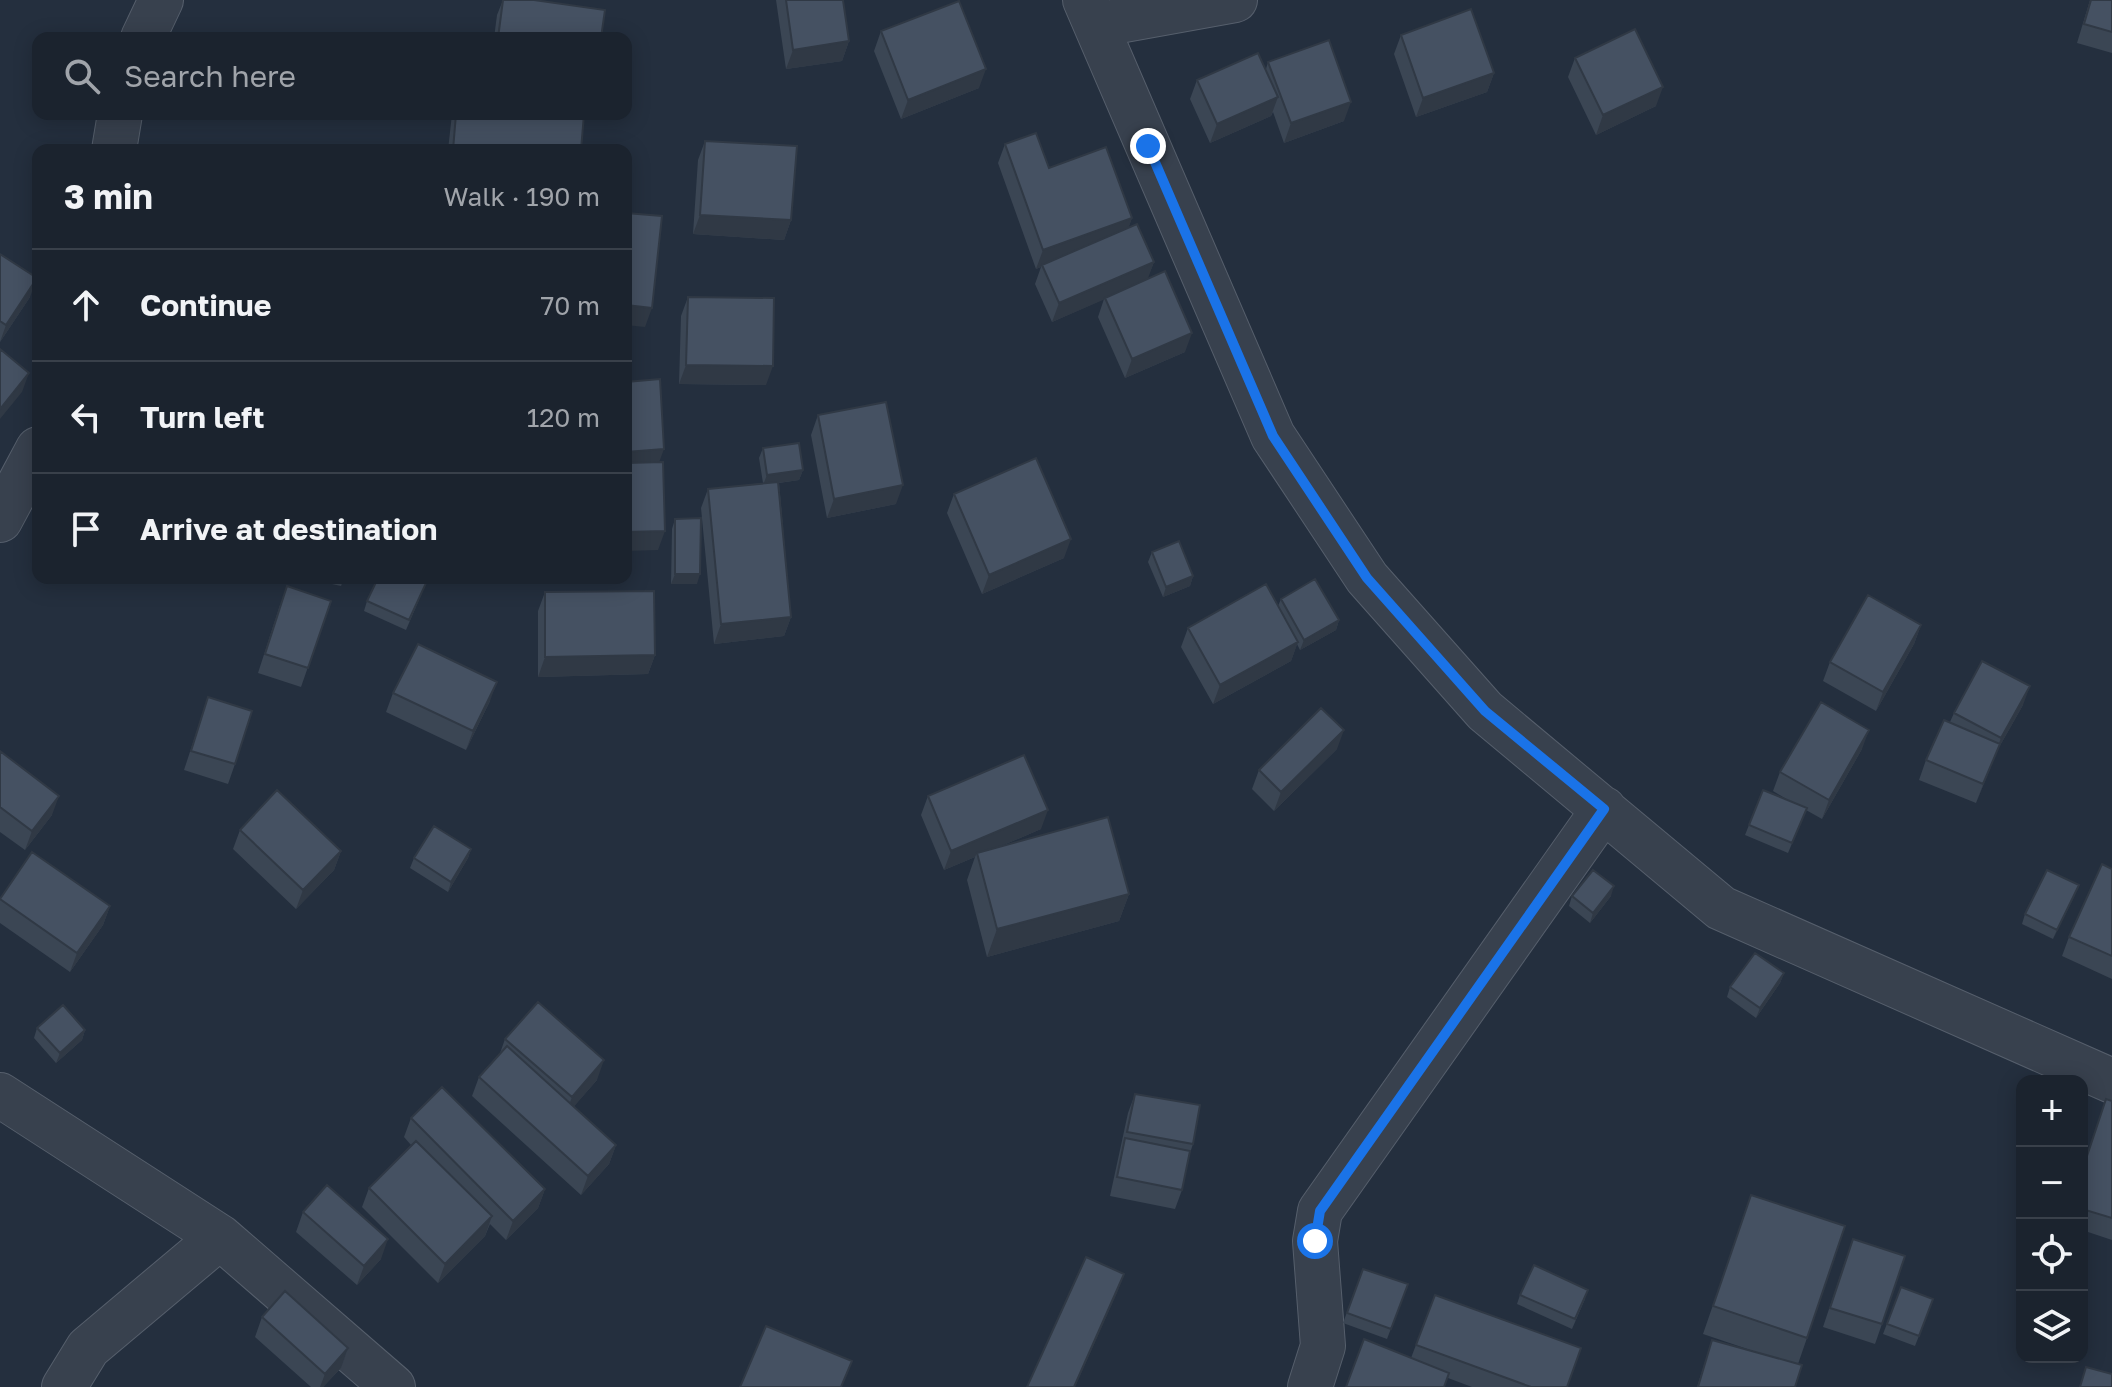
<!DOCTYPE html>
<meta charset="utf-8">
<style>
:root{--surface:#1b232e;--page:#282f3a;--text:#f1f3f6;--muted:#a0a4aa;--line:#39404a}
body{margin:0;font-family:"Golos Text",sans-serif;background:var(--page);color:var(--text)}
.controls{position:absolute;right:24px;bottom:24px;display:grid;overflow:hidden;border-radius:16px;box-shadow:0 4px 20px #0003}
.controls button{width:72px;height:72px;display:grid;place-items:center;padding:0;border:0;border-bottom:2px solid var(--line);background:var(--surface);color:var(--text);font:40px sans-serif}
.stop{position:absolute;width:24px;height:24px;margin:-18px;border:6px solid #1a73e8;border-radius:50%;background:#fff}
.stop.end{background:#1a73e8;border-color:#fff;box-shadow:0 2px 8px #0008}
.list{margin:0;padding:0;list-style:none}
h2{display:flex;justify-content:space-between;align-items:center;height:104px;margin:0;padding:0 32px;font-size:34px}
h2 small{font-size:26px;font-weight:400;color:var(--muted)}
.list li{display:grid;grid-template-columns:52px 1fr auto;gap:24px;align-items:center;box-sizing:border-box;height:112px;padding:0 32px;border-top:2px solid var(--line)}
.list b{display:block;font-size:30px;white-space:nowrap}
.list em{font-size:26px;font-style:normal;color:var(--muted)}
.icon{flex:none;width:44px;height:44px;fill:none;stroke:currentColor;stroke-width:2;stroke-linecap:round;stroke-linejoin:round}
.map{position:relative;flex:none;width:2112px;height:1387px;overflow:hidden}
.search{position:absolute;background:var(--surface);box-shadow:0 4px 20px #0003;left:32px;top:32px;width:600px;height:88px;display:flex;align-items:center;gap:20px;box-sizing:border-box;padding:0 28px;border-radius:16px;color:var(--muted);font-size:30px}
.panel{position:absolute;background:var(--surface);box-shadow:0 4px 20px #0003;left:32px;top:144px;width:600px;height:440px;border-radius:16px}
.map>svg:first-child{display:block}
</style>
<div class="map">
<svg width="2112" height="1387" viewBox="0 0 2112 1387">
<rect width="100%" height="100%" fill="#242f3e"/>
<g fill="none" stroke-linecap="round" stroke-linejoin="round">
<!-- minor casing -->
<g stroke="#565f6c" stroke-width="46">
<path id="minor" d="M 1085,0 L 1273,436 L 1367,578 L 1485,711 L 1721,908 L 2112,1081
M 1096,25 L 1235,0
M 143,38 L 161,0
M 114,150 L 120,114
M 0,520 L 38,449
M 0,1095 L 220,1237 L 393,1387
M 64,1387 L 88,1348 L 220,1237
M 1310,1387 L 1323,1346 L 1315,1241 L 1320,1211 L 1604,809"/>
</g>
<!-- minor -->
<use href="#minor" stroke="#38414e" stroke-width="44"/>
</g>
<!-- wall -->
<path fill="#3b4654" d="M 503,0 L 534,0 L 601,38 L 494,38 L 497,15 Z
M 776,0 L 843,0 L 849,41 L 842,61 L 786,69 Z
M 2090,0 L 2112,0 L 2112,53 L 2077,43 Z
M 881,31 L 979,88 L 901,119 L 874,51 Z
M 1401,35 L 1494,73 L 1487,92 L 1416,117 L 1394,54 Z
M 1575,58 L 1656,106 L 1596,135 L 1568,77 Z
M 1268,62 L 1344,121 L 1284,143 L 1273,112 L 1271,116 L 1210,143 L 1190,99 L 1197,80 L 1266,69 Z
M 452,114 L 584,114 L 581,150 L 448,150 Z
M 705,141 L 791,220 L 784,240 L 693,234 L 698,160 Z
M 1005,144 L 1049,168 L 1132,218 L 1128,228 L 1154,262 L 1147,279 L 1185,352 L 1125,378 L 1098,317 L 1104,299 L 1052,322 L 1035,284 L 1041,267 L 1036,269 L 998,163 Z
M 0,254 L 30,297 L 0,342 Z
M 688,297 L 766,385 L 679,384 L 681,316 Z
M 818,415 L 896,504 L 827,518 L 811,435 Z
M 763,448 L 803,470 L 799,480 L 779,483 L 791,617 L 784,636 L 714,644 L 701,508 L 708,489 L 763,483 L 759,458 Z
M 954,494 L 1064,558 L 982,594 L 947,513 Z
M 675,519 L 697,584 L 671,584 L 672,529 Z
M 1152,552 L 1193,576 L 1190,586 L 1163,597 L 1148,562 Z
M 305,578 L 344,578 L 341,586 Z
M 427,581 L 406,630 L 364,611 L 367,601 Z
M 545,592 L 655,655 L 648,674 L 538,677 L 538,611 Z
M 1281,599 L 1339,620 L 1336,630 L 1300,650 L 1297,644 L 1291,661 L 1213,704 L 1181,647 L 1188,628 L 1278,606 Z
M 331,601 L 301,687 L 258,673 L 280,605 Z
M 1921,625 L 1914,644 L 1876,711 L 1823,681 L 1830,662 Z
M 393,693 L 490,701 L 466,750 L 386,712 Z
M 208,697 L 235,764 L 228,784 L 184,770 Z
M 2023,705 L 1998,749 L 1976,803 L 1919,780 L 1926,760 L 1950,722 L 1954,713 Z
M 1337,749 L 1274,811 L 1252,789 L 1259,770 Z
M 1862,749 L 1822,819 L 1806,810 L 1788,853 L 1745,835 L 1763,790 L 1791,802 L 1773,791 L 1780,772 Z
M 0,751 L 52,815 L 25,850 L 0,832 Z
M 928,796 L 1041,829 L 1001,846 L 1129,894 L 1119,921 L 987,957 L 967,880 L 975,857 L 944,870 L 921,815 Z
M 240,830 L 341,851 L 334,870 L 296,909 L 233,849 Z
M 471,849 L 468,858 L 448,892 L 410,868 L 414,858 Z
M 2112,869 L 2112,979 L 2062,956 L 2069,937 Z
M 2079,885 L 2053,939 L 2022,924 L 2025,914 Z
M 1572,896 L 1611,896 L 1590,923 L 1569,906 Z
M 0,897 L 110,906 L 103,925 L 70,972 L 0,923 Z
M 1784,973 L 1780,983 L 1756,1018 L 1727,997 L 1730,987 Z
M 37,1028 L 85,1030 L 82,1040 L 56,1063 L 34,1038 Z
M 505,1039 L 597,1080 L 574,1106 L 616,1145 L 609,1164 L 581,1195 L 472,1096 L 479,1077 L 499,1056 Z
M 1135,1094 L 1193,1144 L 1188,1159 L 1182,1190 L 1175,1209 L 1110,1196 L 1128,1113 Z
M 2112,1101 L 2112,1240 L 2082,1230 L 2082,1170 Z
M 411,1118 L 545,1189 L 538,1208 L 506,1240 L 490,1224 L 485,1236 L 438,1283 L 362,1207 L 369,1188 L 411,1145 L 404,1137 Z
M 1751,1195 L 1807,1338 L 1798,1364 L 1795,1387 L 1697,1387 L 1712,1340 L 1768,1356 L 1703,1334 Z
M 303,1212 L 381,1259 L 357,1285 L 296,1232 Z
M 1846,1258 L 1882,1324 L 1875,1344 L 1823,1327 Z
M 1363,1269 L 1408,1284 L 1387,1339 L 1343,1323 Z
M 1901,1287 L 1933,1300 L 1915,1346 L 1883,1334 Z
M 1435,1295 L 1567,1387 L 1472,1387 L 1448,1378 L 1411,1358 Z
M 1520,1295 L 1585,1299 L 1572,1329 L 1517,1304 Z
M 262,1317 L 348,1348 L 341,1368 L 323,1387 L 311,1387 L 255,1337 Z"/>
<!-- shaded-wall -->
<path fill="#303945" d="M 849,41 L 842,61 L 786,69 L 793,50 Z
M 986,69 L 979,88 L 901,119 L 908,100 Z
M 1494,73 L 1487,92 L 1416,117 L 1423,98 Z
M 1663,87 L 1656,106 L 1596,135 L 1603,115 Z
M 1278,97 L 1271,116 L 1210,143 L 1217,124 Z
M 1351,102 L 1344,121 L 1284,143 L 1291,123 Z
M 700,215 L 791,220 L 784,240 L 693,234 Z
M 1132,218 L 1125,238 L 1042,265 L 1041,267 L 1036,269 L 1043,250 Z
M 1154,262 L 1147,281 L 1052,322 L 1059,303 Z
M 37,278 L 30,297 L 0,342 L 6,325 Z
M 626,305 L 652,308 L 645,327 L 626,325 Z
M 1192,333 L 1185,352 L 1125,378 L 1132,359 Z
M 686,365 L 773,366 L 766,385 L 679,384 Z
M 29,373 L 22,392 L 0,419 L 0,409 Z
M 664,449 L 657,468 L 626,471 L 626,452 Z
M 803,470 L 799,480 L 763,485 L 767,475 Z
M 903,485 L 896,504 L 827,518 L 834,499 Z
M 665,531 L 658,550 L 626,551 L 626,532 Z
M 1071,539 L 1064,558 L 982,594 L 989,575 Z
M 675,574 L 700,574 L 697,584 L 671,584 Z
M 1193,576 L 1190,586 L 1163,597 L 1166,587 Z
M 791,617 L 784,636 L 714,644 L 721,624 Z
M 1339,620 L 1336,630 L 1300,650 L 1304,640 Z
M 1921,625 L 1914,644 L 1876,711 L 1883,692 Z
M 1298,642 L 1291,661 L 1213,704 L 1220,685 Z
M 655,655 L 648,674 L 538,677 L 545,657 Z
M 497,682 L 490,701 L 466,750 L 473,731 Z
M 2030,686 L 2023,705 L 1998,749 L 1976,803 L 2001,738 Z
M 1344,730 L 1337,749 L 1274,811 L 1281,792 Z
M 1869,730 L 1862,749 L 1822,819 L 1829,800 Z
M 59,796 L 52,815 L 25,850 L 32,831 Z
M 1048,810 L 1041,829 L 978,856 L 977,853 L 975,857 L 944,870 L 951,851 Z
M 471,849 L 468,858 L 448,892 L 451,882 Z
M 341,851 L 334,870 L 296,909 L 303,890 Z
M 2079,885 L 2075,895 L 2053,939 L 2057,930 Z
M 1614,886 L 1611,896 L 1590,923 L 1593,913 Z
M 1129,894 L 1119,921 L 987,957 L 997,929 Z
M 110,906 L 103,925 L 70,972 L 77,953 Z
M 1784,973 L 1780,983 L 1756,1018 L 1760,1008 Z
M 85,1030 L 82,1040 L 56,1063 L 60,1053 Z
M 604,1060 L 597,1080 L 565,1117 L 572,1097 Z
M 616,1145 L 609,1164 L 581,1195 L 588,1176 Z
M 545,1189 L 538,1208 L 506,1240 L 513,1221 Z
M 492,1216 L 485,1236 L 438,1283 L 445,1264 Z
M 388,1239 L 381,1259 L 357,1285 L 364,1266 Z
M 1124,1274 L 1117,1293 L 1075,1387 L 1074,1387 Z
M 348,1348 L 341,1368 L 323,1387 L 320,1387 L 325,1374 Z"/>
<!-- building -->
<path fill="#455162" stroke="#303945" stroke-width="2" d="M 503,0 L 534,0 L 605,10 L 601,38 L 498,38 Z
M 786,0 L 843,0 L 849,41 L 793,50 Z
M 2091,0 L 2112,0 L 2112,32 L 2084,24 Z
M 959,1 L 986,69 L 908,100 L 881,31 Z
M 1471,9 L 1494,73 L 1423,98 L 1401,35 Z
M 1635,29 L 1663,87 L 1603,115 L 1575,58 Z
M 1329,40 L 1351,102 L 1291,123 L 1268,62 Z
M 1258,53 L 1278,97 L 1217,124 L 1197,80 Z
M 456,114 L 584,114 L 581,150 L 453,150 Z
M 1036,133 L 1049,168 L 1106,147 L 1132,218 L 1043,250 L 1005,144 Z
M 705,141 L 797,146 L 791,220 L 700,215 Z
M 626,213 L 662,216 L 652,308 L 626,305 Z
M 1137,224 L 1154,262 L 1059,303 L 1042,265 Z
M 0,254 L 37,278 L 6,325 L 0,321 Z
M 1165,271 L 1192,333 L 1132,359 L 1105,298 Z
M 688,297 L 774,298 L 773,366 L 686,365 Z
M 0,349 L 29,373 L 0,409 Z
M 660,379 L 664,449 L 626,452 L 626,382 Z
M 886,402 L 903,485 L 834,499 L 818,415 Z
M 799,443 L 803,470 L 767,475 L 763,448 Z
M 1036,458 L 1071,539 L 989,575 L 954,494 Z
M 663,462 L 665,531 L 626,532 L 626,463 Z
M 778,482 L 791,617 L 721,624 L 708,489 Z
M 701,518 L 700,574 L 675,574 L 675,519 Z
M 1179,541 L 1193,576 L 1166,587 L 1152,552 Z
M 378,578 L 422,578 L 427,581 L 409,620 L 367,601 Z
M 1315,579 L 1339,620 L 1304,640 L 1281,599 Z
M 1266,584 L 1298,642 L 1220,685 L 1188,628 Z
M 287,586 L 331,601 L 308,668 L 265,654 Z
M 654,591 L 655,655 L 545,657 L 545,592 Z
M 1868,595 L 1921,625 L 1883,692 L 1830,662 Z
M 418,644 L 497,682 L 473,731 L 393,693 Z
M 1982,661 L 2030,686 L 2001,738 L 1954,713 Z
M 208,697 L 252,711 L 235,764 L 191,751 Z
M 1821,702 L 1869,730 L 1829,800 L 1780,772 Z
M 1321,708 L 1344,730 L 1281,792 L 1259,770 Z
M 1944,720 L 2000,744 L 1983,784 L 1926,760 Z
M 0,751 L 59,796 L 32,831 L 0,807 Z
M 1024,755 L 1048,810 L 951,851 L 928,796 Z
M 277,790 L 341,851 L 303,890 L 240,830 Z
M 1763,790 L 1807,808 L 1792,843 L 1749,825 Z
M 1108,817 L 1129,894 L 997,929 L 977,853 Z
M 434,826 L 471,849 L 451,882 L 414,858 Z
M 32,852 L 110,906 L 77,953 L 0,899 Z
M 2102,864 L 2112,869 L 2112,956 L 2069,937 Z
M 1593,870 L 1614,886 L 1593,913 L 1572,896 Z
M 2047,870 L 2079,885 L 2057,930 L 2025,914 Z
M 1755,953 L 1784,973 L 1760,1008 L 1730,987 Z
M 538,1002 L 604,1060 L 572,1097 L 505,1039 Z
M 63,1005 L 85,1030 L 60,1053 L 37,1028 Z
M 507,1046 L 616,1145 L 588,1176 L 479,1077 Z
M 442,1087 L 545,1189 L 513,1221 L 411,1118 Z
M 1135,1094 L 1200,1105 L 1193,1144 L 1127,1132 Z
M 2106,1099 L 2112,1101 L 2112,1218 L 2082,1209 L 2082,1171 Z
M 1125,1138 L 1190,1151 L 1182,1190 L 1117,1177 Z
M 416,1141 L 492,1216 L 445,1264 L 369,1188 Z
M 327,1185 L 388,1239 L 364,1266 L 303,1212 Z
M 1751,1195 L 1845,1226 L 1807,1338 L 1713,1306 Z
M 1853,1239 L 1905,1256 L 1882,1324 L 1830,1308 Z
M 1086,1257 L 1124,1274 L 1074,1387 L 1027,1387 Z
M 1534,1265 L 1588,1290 L 1575,1319 L 1520,1295 Z
M 1363,1269 L 1408,1284 L 1391,1329 L 1347,1313 Z
M 1901,1287 L 1933,1299 L 1919,1336 L 1887,1324 Z
M 285,1291 L 348,1348 L 325,1374 L 262,1317 Z
M 1435,1295 L 1581,1348 L 1567,1387 L 1531,1387 L 1416,1345 Z
M 766,1326 L 852,1361 L 841,1387 L 740,1387 Z
M 1364,1339 L 1449,1373 L 1444,1387 L 1346,1387 Z
M 1712,1340 L 1802,1365 L 1795,1387 L 1698,1387 Z
M 2086,1367 L 2112,1374 L 2112,1387 L 2080,1387 Z"/>
<g fill="none" stroke-linecap="round" stroke-linejoin="round">
<!-- route -->
<path stroke="#1a73e8" stroke-width="10" d="M 1148,146 L 1273,436 L 1367,578 L 1485,711 L 1604,809 L 1320,1211 L 1315,1241"/>
</g>
</svg>
<div class="controls">
<button>+</button>
<button>−</button>
<button><svg class="icon" aria-label="locate" viewBox="0 0 24 24"><circle cx="12" cy="12" r="6"/><path d="M12 2v4M12 18v4M2 12h4M18 12h4"/></svg></button>
<button><svg class="icon" aria-label="layers" viewBox="0 0 24 24"><path d="M12 4l9 5-9 5-9-5zM3 14l9 5 9-5"/></svg></button>
</div>
<div class="stop" style="left:1315px;top:1241px"></div>
<div class="stop end" style="left:1148px;top:146px"></div>
<div class="search"><svg class="icon" aria-label="search" viewBox="0 0 24 24"><circle cx="10" cy="10" r="6"/><path d="M15 15l6 6"/></svg>Search here</div>
<section class="panel">
<h2>3 min<small>Walk · 190 m</small></h2>
<ul class="list">
<li><svg class="icon" aria-label="ahead" viewBox="0 0 24 24"><path d="M12 20V5M6 11l6-6 6 6"/></svg><div><b>Continue</b></div><em>70 m</em></li>
<li><svg class="icon" aria-label="left" viewBox="0 0 24 24"><path d="M17 20v-9H6M10 6l-5 5 5 5"/></svg><div><b>Turn left</b></div><em>120 m</em></li>
<li><svg class="icon" aria-label="arrive" viewBox="0 0 24 24"><path d="M6 21V4h12l-3 4 3 4H6"/></svg><div><b>Arrive at destination</b></div></li>
</ul>
</section>
</div>
